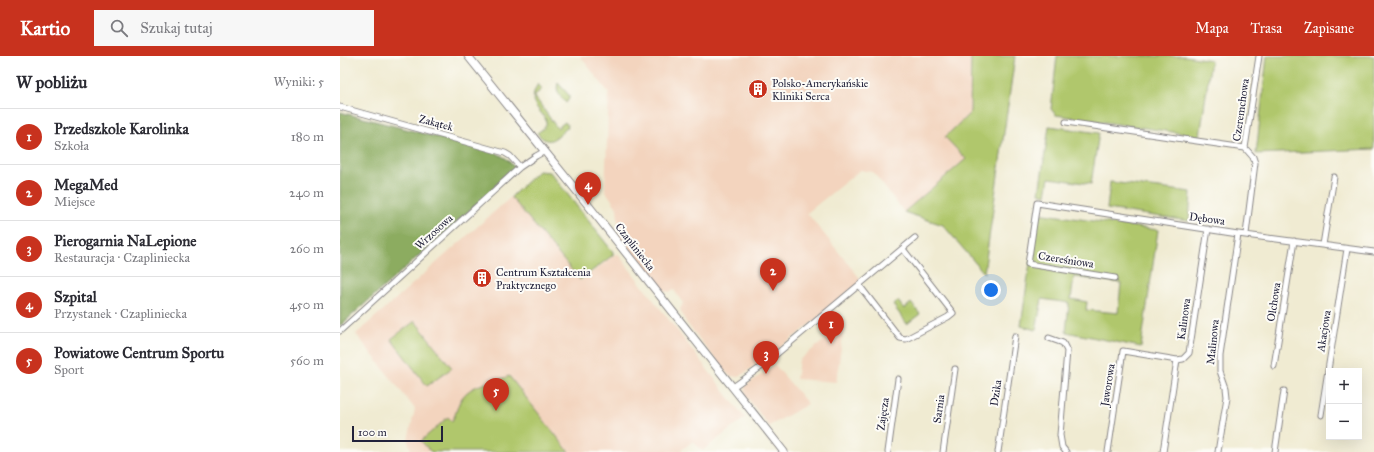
<!DOCTYPE html>
<html lang="pl">
<meta charset="utf-8">
<style>
:root{--surface:#fff;--page:#f7f7f7;--text:#2b2b33;--muted:#7c7c81;--line:#e1e1e2;--accent:#c8321e}
body{margin:0;font-family:"IM FELL Great Primer",serif;background:var(--page);color:var(--text)}
.controls{position:absolute;right:12px;bottom:12px;display:grid;overflow:hidden;border-radius:0px;box-shadow:0 4px 16px #0002}
.controls button{width:36px;height:36px;display:grid;place-items:center;padding:0;border:0;border-bottom:1px solid var(--line);background:var(--surface);color:var(--text);font:20px sans-serif}
.scale{position:absolute;left:12px;bottom:10px;width:91px;box-sizing:border-box;padding-left:4px;border:2px solid #22223b;border-top:0;font-size:11px;line-height:14px;white-space:nowrap;color:#22223b;-webkit-text-stroke:3px #fdfcf7;paint-order:stroke}
.you{position:absolute;left:651px;top:234px;width:14px;height:14px;margin:-10px;border:3px solid #fff;border-radius:50%;background:#1a73e8;box-shadow:0 0 0 6px #1a73e833}
.badge{display:grid;place-items:center;width:26px;height:26px;border-radius:50%;background:var(--accent);color:#fff;font-size:13px;font-weight:700}
.pin{position:absolute;translate:-50% -33px;filter:drop-shadow(0 1px 2px #0008)}
.pin::after{content:'';position:absolute;top:21px;width:14px;height:12px;background:inherit;clip-path:polygon(0 0,100% 0,50% 100%)}
.list{margin:0;padding:0;list-style:none}
h2{display:flex;justify-content:space-between;align-items:center;height:52px;margin:0;padding:0 16px;font-size:17px}
h2 small{font-size:13px;font-weight:400;color:var(--muted)}
.list li{display:grid;grid-template-columns:26px 1fr auto;gap:12px;align-items:center;box-sizing:border-box;height:56px;padding:0 16px;border-top:1px solid var(--line)}
.list b{display:block;font-size:15px;white-space:nowrap}
.list p{margin:0;font-size:13px;white-space:nowrap;color:var(--muted)}
.list em{font-size:13px;font-style:normal;color:var(--muted)}
.icon{flex:none;width:22px;height:22px;fill:none;stroke:currentColor;stroke-width:2;stroke-linecap:round;stroke-linejoin:round}
.map{position:relative;flex:none;width:1034px;height:396px;overflow:hidden}
header{display:flex;align-items:center;gap:24px;box-sizing:border-box;height:56px;padding:0 20px;background:var(--accent);color:#fff}
header strong{font-size:19px}
nav{display:flex;gap:22px;margin-inline-start:auto;font-size:14px}
.search{width:280px;height:36px;background:var(--page);display:flex;align-items:center;gap:10px;box-sizing:border-box;padding:0 14px;border-radius:0px;color:var(--muted);font-size:15px}
main{display:flex}
aside{flex:1;background:var(--surface)}
.map>svg:first-child{display:block}
</style>
<header>
<strong>Kartio</strong>
<div class="search"><svg class="icon" aria-label="search" viewBox="0 0 24 24"><circle cx="10" cy="10" r="6"/><path d="M15 15l6 6"/></svg>Szukaj tutaj</div>
<nav><a>Mapa</a><a>Trasa</a><a>Zapisane</a></nav>
</header>
<main>
<aside>
<h2>W pobliżu<small>Wyniki: 5</small></h2>
<ul class="list">
<li><span class="badge">1</span><div><b>Przedszkole Karolinka</b><p>Szkoła</p></div><em>180 m</em></li>
<li><span class="badge">2</span><div><b>MegaMed</b><p>Miejsce</p></div><em>240 m</em></li>
<li><span class="badge">3</span><div><b>Pierogarnia NaLepione</b><p>Restauracja · Czapliniecka</p></div><em>260 m</em></li>
<li><span class="badge">4</span><div><b>Szpital</b><p>Przystanek · Czapliniecka</p></div><em>450 m</em></li>
<li><span class="badge">5</span><div><b>Powiatowe Centrum Sportu</b><p>Sport</p></div><em>560 m</em></li>
</ul>
</aside>
<div class="map">
<svg width="1034" height="396" viewBox="0 0 1034 396">
<rect width="100%" height="100%" fill="#fdfcf7"/>
<filter id="ink" filterUnits="userSpaceOnUse"><feTurbulence type="fractalNoise" baseFrequency=".025" numOctaves="2"/><feDisplacementMap in="SourceGraphic" scale="8" xChannelSelector="R" yChannelSelector="G"/><feConvolveMatrix kernelMatrix="1 2 1 2 8 2 1 2 1" color-interpolation-filters="sRGB"/></filter>
<filter id="wash" filterUnits="userSpaceOnUse"><feTurbulence type="fractalNoise" baseFrequency=".012" numOctaves="4" result="noise"/><feDisplacementMap in="SourceGraphic" scale="16" xChannelSelector="R" yChannelSelector="G"/><feGaussianBlur stdDeviation="0.9" result="paint"/><feColorMatrix in="noise" values="0 0 0 0 0 0 0 0 0 0 0 0 0 0 0 0 0 1.4 0 .05"/><feComposite in="paint" operator="in"/></filter>
<g filter="url(#wash)">
<rect width="100%" height="100%" fill="#f0ebd2"/>
<!-- built -->
<path fill="#f3d4be" d="M 240,0 L 631,0 L 630,57 L 605,81 L 626,103 L 564,156 L 533,116 L 520,114 L 467,157 L 522,225 L 462,275 L 399,321 L 390,320 L 383,313 L 346,266 L 340,253 L 343,247 L 334,234 L 329,236 L 320,233 L 279,180 L 277,152 L 265,134 L 269,37 Z
M 171,141 L 241,225 L 277,197 L 405,362 L 362,395 L 353,385 L 339,396 L 71,396 L 68,384 L 75,353 L 16,278 Z
M 503,270 L 504,271 L 496,326 L 456,323 L 459,304 Z
M 435,309 L 468,348 L 429,370 L 406,340 L 405,330 Z"/>
<!-- green -->
<path fill="#b0c76c" stroke="#697454" fill-rule="evenodd" d="M 631,0 L 675,0 L 644,217 L 603,169 L 564,156 L 626,103 L 605,81 L 630,57 Z
M 717,0 L 845,0 L 871,4 L 860,80 L 716,59 L 711,53 Z
M 927,0 L 1034,0 L 1034,93 L 916,98 Z
M 218,27 L 229,39 L 229,43 L 226,47 C 221,41 215,36 218,27 Z
M 198,28 L 202,33 L 195,39 L 195,41 L 217,72 L 225,66 L 228,70 L 227,72 C 216,81 209,92 197,77 C 200,75 205,72 206,68 C 209,58 183,50 198,28 Z
M 709,70 L 759,77 L 751,128 L 709,122 L 706,139 L 699,137 Z
M 198,115 L 210,116 L 273,196 L 273,199 L 240,224 L 171,141 Z
M 770,126 L 851,136 L 849,165 L 767,153 Z
M 697,157 L 818,174 L 801,291 L 726,276 L 729,247 L 702,243 L 696,274 L 681,270 ZM 734,221 L 781,227 L 778,257 L 746,254 L 747,246 L 731,243 Z
M 558,245 L 564,253 L 571,247 L 580,258 L 567,268 L 553,249 Z
M 75,265 L 112,312 L 87,330 L 51,283 Z
M 169,320 L 229,396 L 91,396 L 81,385 L 108,361 L 112,365 C 116,359 117,351 120,345 C 131,326 151,328 169,320 Z"/>
<!-- forest -->
<path fill="#8cac60" stroke="#57674e" d="M 0,56 L 155,96 L 167,103 L 176,113 L 0,270 Z"/>
</g>
<g filter="url(#ink)">
<g fill="none" stroke-linecap="round" stroke-linejoin="round">
<!-- minor casing -->
<g stroke="#898686" stroke-width="7">
<path id="minor" d="M 0,51 L 165,97 L 170,100 L 180,111
M 726,66 L 905,92
M 906,178 L 915,107 L 913,101 L 905,92 L 919,0
M 983,189 L 994,121
M 775,222 L 688,208 L 697,147 L 898,178 L 1034,196
M 519,229 L 560,282 L 566,283 L 608,261 L 613,257 L 563,193
M 0,275 L 180,111 L 196,100 L 205,95
M 709,282 L 723,287 L 727,295 L 720,379 L 722,391 L 726,396
M 934,310 L 954,185
M 393,331 L 421,311 L 575,182
M 981,359 L 1007,193
M 548,396 L 558,323
M 603,396 L 615,313
M 658,396 L 675,280
M 768,396 L 783,295 L 837,304
M 823,396 L 837,304 L 843,303 L 849,297 L 868,173
M 878,396 L 887,341 L 886,332 L 880,315 L 880,300 L 898,178
M 935,396 L 944,335"/>
</g>
<!-- secondary casing -->
<g stroke="#898686" stroke-width="9">
<path id="secondary" d="M 128,0 L 248,149 L 444,396"/>
</g>
<!-- minor -->
<use href="#minor" stroke="#fff" stroke-width="5"/>
<!-- secondary -->
<use href="#secondary" stroke="#fff" stroke-width="7"/>
</g>
</g>
<!-- icons -->
<defs>
<g id="building-disc" transform="scale(1)"><circle r="9.5" fill="#c8321e" stroke="#fdfcf7"/><path d="M-4-6H4V6H1V3H-1V6H-4ZM-2.5-4.3h1.7v1.8h-1.7ZM.8-4.3h1.7v1.8H.8ZM-2.5-1h1.7V.8h-1.7ZM.8-1h1.7V.8H.8Z" fill="#fff"/></g>
</defs>
<g fill-rule="evenodd">
<use href="#building-disc" x="418" y="33"/>
<use href="#building-disc" x="142" y="222"/>
</g>
<g text-anchor="middle" dominant-baseline="central" stroke-width="4" stroke-linejoin="round" paint-order="stroke">
<!-- poi labels -->
<g font-size="11" fill="#22223b" stroke="#fdfcf7" text-anchor="start">
<text x="432" y="27">Polsko-Amerykańskie<tspan x="432" dy="13">Kliniki Serca</tspan></text>
<text x="156" y="216">Centrum Kształcenia<tspan x="156" dy="13">Praktycznego</tspan></text>
</g>
<!-- street labels -->
<g font-size="11" fill="#22223b" stroke="#fdfcf7">
<text transform="translate(901 54) rotate(-82)">Czeremchowa</text>
<text transform="translate(96 67) rotate(15)">Zakątek</text>
<text transform="translate(867 163) rotate(8)">Dębowa</text>
<text transform="translate(94 176) rotate(-42)">Wrzosowa</text>
<text transform="translate(295 191) rotate(52)">Czapliniecka</text>
<text transform="translate(726 204) rotate(9)">Czereśniowa</text>
<text transform="translate(934 246) rotate(-81)">Olchowa</text>
<text transform="translate(844 263) rotate(-82)">Kalinowa</text>
<text transform="translate(984 275) rotate(-81)">Akacjowa</text>
<text transform="translate(873 286) rotate(-84)">Malinowa</text>
<text transform="translate(768 329) rotate(-81)">Jaworowa</text>
<text transform="translate(656 337) rotate(-82)">Dzika</text>
<text transform="translate(599 353) rotate(-82)">Sarnia</text>
<text transform="translate(543 358) rotate(-82)">Zajęcza</text>
</g>
</g>
</svg>
<div class="controls">
<button>+</button>
<button>−</button>
</div>
<div class="scale">100 m</div>
<div class="you"></div>
<div class="pin badge" style="left:491px;top:288px">1</div>
<div class="pin badge" style="left:433px;top:235px">2</div>
<div class="pin badge" style="left:426px;top:318px">3</div>
<div class="pin badge" style="left:248px;top:149px">4</div>
<div class="pin badge" style="left:156px;top:355px">5</div>
</div>
</main>
